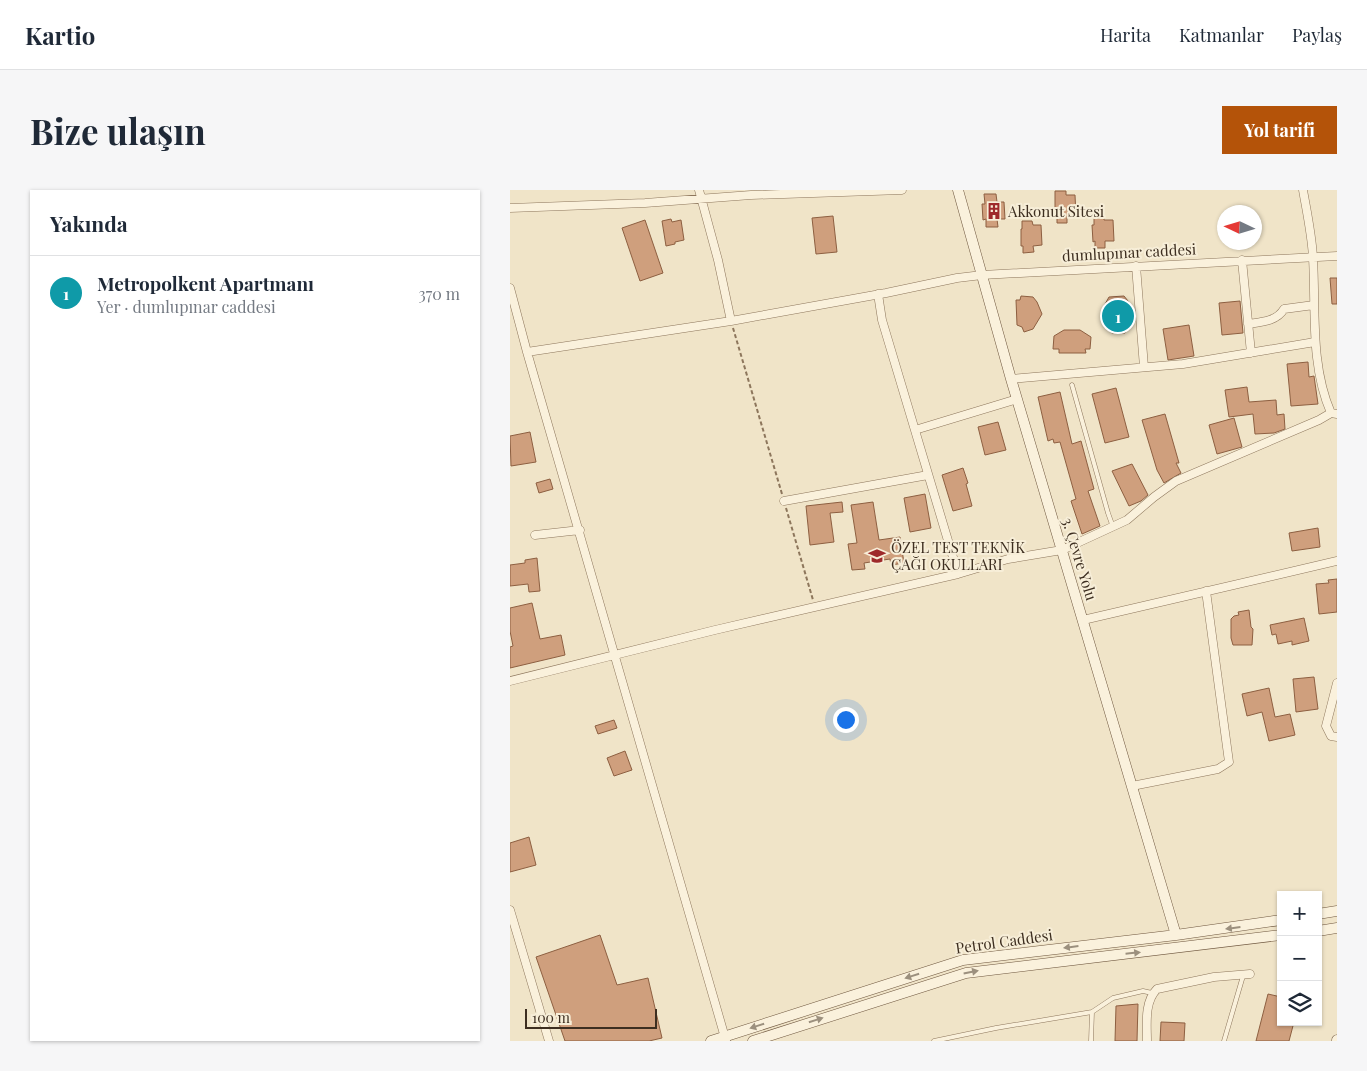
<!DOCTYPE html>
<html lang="tr">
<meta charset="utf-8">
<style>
:root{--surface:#fff;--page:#f6f6f7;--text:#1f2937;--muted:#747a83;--line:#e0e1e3;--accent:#b45309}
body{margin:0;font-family:"Playfair Display",serif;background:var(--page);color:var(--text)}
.controls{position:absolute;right:15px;bottom:15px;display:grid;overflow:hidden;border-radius:0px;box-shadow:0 1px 4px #0004}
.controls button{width:45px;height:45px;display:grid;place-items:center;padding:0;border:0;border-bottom:1px solid var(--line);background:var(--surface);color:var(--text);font:25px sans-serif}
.compass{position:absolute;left:707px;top:15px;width:45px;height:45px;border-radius:50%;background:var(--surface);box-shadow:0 1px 4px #0004;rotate:274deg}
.scale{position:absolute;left:15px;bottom:12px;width:132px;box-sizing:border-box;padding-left:5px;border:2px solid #3d2e20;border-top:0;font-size:14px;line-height:18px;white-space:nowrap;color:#3d2e20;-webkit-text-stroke:4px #f7eed8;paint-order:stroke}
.you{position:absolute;left:335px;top:529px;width:18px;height:18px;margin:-12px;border:4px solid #fff;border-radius:50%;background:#1a73e8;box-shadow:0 0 0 8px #1a73e833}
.badge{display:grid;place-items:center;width:32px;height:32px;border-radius:50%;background:var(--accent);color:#fff;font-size:16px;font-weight:700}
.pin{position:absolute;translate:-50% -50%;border:2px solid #fff;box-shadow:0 1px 5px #0006}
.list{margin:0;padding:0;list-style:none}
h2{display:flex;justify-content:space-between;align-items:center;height:65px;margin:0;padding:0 20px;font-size:21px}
h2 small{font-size:16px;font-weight:400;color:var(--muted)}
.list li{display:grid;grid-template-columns:32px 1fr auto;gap:15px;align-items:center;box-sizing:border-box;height:75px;padding:0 20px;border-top:1px solid var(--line)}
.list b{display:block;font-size:19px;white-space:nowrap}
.list p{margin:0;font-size:16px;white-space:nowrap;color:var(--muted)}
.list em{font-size:16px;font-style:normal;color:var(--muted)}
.icon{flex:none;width:28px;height:28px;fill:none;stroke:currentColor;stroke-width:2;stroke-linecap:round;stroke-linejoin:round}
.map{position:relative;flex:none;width:827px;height:851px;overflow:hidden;border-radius:0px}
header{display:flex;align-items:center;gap:30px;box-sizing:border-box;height:70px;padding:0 25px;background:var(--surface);border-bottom:1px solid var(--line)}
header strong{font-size:24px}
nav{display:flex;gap:28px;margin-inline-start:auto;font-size:18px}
.intro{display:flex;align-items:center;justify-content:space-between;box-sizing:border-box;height:120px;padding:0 30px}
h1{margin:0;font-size:35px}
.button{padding:12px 22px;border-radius:0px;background:var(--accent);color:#fff;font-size:18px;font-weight:700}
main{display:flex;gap:30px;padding:0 30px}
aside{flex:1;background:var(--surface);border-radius:0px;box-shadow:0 1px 4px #0004}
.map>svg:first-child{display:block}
</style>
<header>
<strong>Kartio</strong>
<nav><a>Harita</a><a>Katmanlar</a><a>Paylaş</a></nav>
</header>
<div class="intro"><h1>Bize ulaşın</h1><a class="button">Yol tarifi</a></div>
<main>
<aside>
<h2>Yakında<small></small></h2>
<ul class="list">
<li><span class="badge" style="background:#0f9aa8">1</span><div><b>Metropolkent Apartmanı</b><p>Yer · dumlupınar caddesi</p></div><em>370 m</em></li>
</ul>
</aside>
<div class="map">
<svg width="827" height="851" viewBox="0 0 827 851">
<rect width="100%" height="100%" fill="#f0e4c8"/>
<!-- building -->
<path fill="#cf9f7d" stroke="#8d5f41" d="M 545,1 L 556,1 L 556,5 L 565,5 L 566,26 L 557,26 L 557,33 L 547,33 L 547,26 L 545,27 Z
M 474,4 L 486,4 L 487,12 L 494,12 L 495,29 L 487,29 L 488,37 L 476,37 L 476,29 L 473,30 L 472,14 L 475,14 Z
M 323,26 L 327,62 L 306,64 L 302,28 Z
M 594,26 L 594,30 L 603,30 L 604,51 L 595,51 L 595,58 L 585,58 L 585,51 L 583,52 L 582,35 L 584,35 L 584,27 Z
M 161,29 L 162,32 L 171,30 L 174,50 L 165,52 L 165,54 L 156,56 L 152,31 Z
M 135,30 L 153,83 L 130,91 L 112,38 Z
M 512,31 L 522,31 L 523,35 L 531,35 L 532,55 L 523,56 L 524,62 L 513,63 L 513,56 L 511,56 L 511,39 L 512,39 Z
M 820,88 L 827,88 L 827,114 L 822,114 Z
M 511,106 L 523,107 L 527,112 L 532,124 L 523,139 L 514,142 L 512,137 L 507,135 L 506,110 L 510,110 Z
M 614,106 L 618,111 L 620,139 L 616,138 L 615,143 L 602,143 L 596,138 L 594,116 L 599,107 Z
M 730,111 L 733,143 L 712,145 L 709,113 Z
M 679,135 L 684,166 L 658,170 L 653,139 Z
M 554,140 L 570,140 L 581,147 L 580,159 L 575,159 L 576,163 L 549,163 L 549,159 L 543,159 L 544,146 Z
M 798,172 L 799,187 L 804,186 L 808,214 L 781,216 L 777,174 Z
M 737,197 L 739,212 L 766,210 L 767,225 L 774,224 L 775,239 L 764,243 L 745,244 L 743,224 L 719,227 L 715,200 Z
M 606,198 L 619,247 L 595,253 L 582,204 Z
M 550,202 L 562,254 L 571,251 L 584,299 L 578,301 L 590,336 L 572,344 L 561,311 L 566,309 L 550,252 L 544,253 L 543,249 L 538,251 L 528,207 Z
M 655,224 L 669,273 L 666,273 L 671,283 L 654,293 L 647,280 L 632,230 Z
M 724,228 L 732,257 L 707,264 L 699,235 Z
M 488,232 L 496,260 L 475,265 L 468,237 Z
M 20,242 L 26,272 L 1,276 L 0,246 Z
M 622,274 L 638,305 L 631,311 L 619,316 L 602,281 Z
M 453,278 L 458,293 L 456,294 L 462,316 L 443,321 L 432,285 Z
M 40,289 L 43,299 L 29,303 L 26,293 Z
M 415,304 L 421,338 L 400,342 L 394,308 Z
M 332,312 L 333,322 L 320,323 L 324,352 L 300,355 L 296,316 Z
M 363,312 L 369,350 L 390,347 L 394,373 L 381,375 L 380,369 L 354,373 L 355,379 L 342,380 L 338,354 L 347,353 L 341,315 Z
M 808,338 L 810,357 L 782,361 L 779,343 Z
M 27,368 L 30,401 L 19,402 L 18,394 L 0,396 L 0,375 L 15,373 L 15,370 Z
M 827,389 L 827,422 L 809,424 L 806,394 L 819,393 L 818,390 Z
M 22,413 L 30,449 L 51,445 L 55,465 L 0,478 L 0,457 L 3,456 L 0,441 L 0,418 Z
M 739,420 L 741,437 L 743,439 L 742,455 L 723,455 L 721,448 L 721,429 L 724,426 L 729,425 L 728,422 Z
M 794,428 L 799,451 L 782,455 L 782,451 L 768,454 L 766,444 L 762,445 L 760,435 Z
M 804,487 L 808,519 L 786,522 L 783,489 Z
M 759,498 L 765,527 L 780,524 L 785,545 L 759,551 L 752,522 L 737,526 L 732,504 Z
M 104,530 L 107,538 L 88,544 L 85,536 Z
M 115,561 L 122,580 L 104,586 L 97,568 Z
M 19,647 L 26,675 L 0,682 L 0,653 Z
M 90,745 L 107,795 L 138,788 L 152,848 L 139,851 L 55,851 L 26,767 Z
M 758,804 L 771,807 L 771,832 L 784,832 L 779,851 L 746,851 Z
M 628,814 L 627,851 L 605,851 L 606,816 Z
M 651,832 L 675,833 L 674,851 L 650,851 Z"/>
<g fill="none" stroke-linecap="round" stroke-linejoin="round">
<!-- lane casing -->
<g stroke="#8d765c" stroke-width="5">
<path id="lane" d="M 562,195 L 598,323 L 603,337
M 424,851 L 486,838 L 582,822 L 603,808 L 633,801 L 642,803
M 581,851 L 582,822
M 714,851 L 733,786"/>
</g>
<!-- street casing -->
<g stroke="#8d765c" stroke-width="9">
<path id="street" d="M 189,0 L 208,70 L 221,131
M 793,0 C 797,23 802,46 803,68 C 806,120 800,175 821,223
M 0,18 L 135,13 L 241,5 L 392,0
M 732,70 L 741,163
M 626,76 L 634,177
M 0,98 L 17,162 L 216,851
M 368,104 L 372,130 L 448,384
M 738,134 C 752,132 767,131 774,119 L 804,115
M 17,162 L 221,131 L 376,103 L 447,88 L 472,85 L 827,66
M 501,189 L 673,174 L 805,152
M 405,240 L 507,209
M 274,311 L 418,285
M 25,345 L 70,340
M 573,430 L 827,371
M 0,491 L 205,440 L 448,384 L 498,369 L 552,360 L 617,330 L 644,307 L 666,291 L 809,230 L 821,223 L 827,224
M 827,493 L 816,536 L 821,546 L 827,547
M 622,596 L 708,579 L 719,572 L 696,401
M 0,720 L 39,851
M 637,851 C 637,834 634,812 647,799 L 704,787 L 740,784"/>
</g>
<!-- secondary casing -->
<g stroke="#6f573f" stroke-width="11">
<path id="secondary" d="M 448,0 L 501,189 L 666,745
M 808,724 L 827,721
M 808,741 L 827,738
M 201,851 L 453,770 L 666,745 L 771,730
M 243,851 L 456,783 L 771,745
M 827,851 L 827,850"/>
</g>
<!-- path -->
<path stroke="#8d765c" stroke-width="2" stroke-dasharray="4 2.5" stroke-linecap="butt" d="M 223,138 L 272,304
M 276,318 L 303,410"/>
<!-- lane -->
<use href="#lane" stroke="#faf1dc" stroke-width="4"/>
<!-- street -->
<use href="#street" stroke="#faf1dc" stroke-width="8"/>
<!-- secondary -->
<use href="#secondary" stroke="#faf1dc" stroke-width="10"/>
</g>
<!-- one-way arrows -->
<defs><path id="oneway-solid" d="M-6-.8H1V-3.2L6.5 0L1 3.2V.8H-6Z" transform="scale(1.25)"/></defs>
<g fill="#9c907e">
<use href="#oneway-solid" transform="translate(723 738) rotate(173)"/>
<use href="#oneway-solid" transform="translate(561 757) rotate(173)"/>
<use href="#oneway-solid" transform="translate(623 763) rotate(-6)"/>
<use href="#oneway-solid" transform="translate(461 782) rotate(-11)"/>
<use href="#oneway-solid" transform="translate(402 786) rotate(162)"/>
<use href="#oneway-solid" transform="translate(306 830) rotate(-18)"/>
<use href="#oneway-solid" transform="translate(247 836) rotate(162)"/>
</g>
<!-- icons -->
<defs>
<g id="building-bare" transform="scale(1.35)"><path d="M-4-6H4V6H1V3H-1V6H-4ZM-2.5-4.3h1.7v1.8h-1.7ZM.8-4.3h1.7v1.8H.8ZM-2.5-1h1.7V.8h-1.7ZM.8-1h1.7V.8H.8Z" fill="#9e2a2b" stroke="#f7eed8" stroke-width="2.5" paint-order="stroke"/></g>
<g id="school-bare" transform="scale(1.35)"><path d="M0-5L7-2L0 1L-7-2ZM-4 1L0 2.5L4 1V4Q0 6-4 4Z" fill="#9e2a2b" stroke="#f7eed8" stroke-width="2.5" paint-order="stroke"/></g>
</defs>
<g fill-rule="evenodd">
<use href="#building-bare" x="484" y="21"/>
<use href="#school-bare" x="367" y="366"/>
</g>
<g text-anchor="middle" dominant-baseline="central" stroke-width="4" stroke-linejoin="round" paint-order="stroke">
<!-- poi labels -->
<g font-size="15" fill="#3d2e20" stroke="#f7eed8" text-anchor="start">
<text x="498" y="21">Akkonut Sitesi</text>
<text x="381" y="357">ÖZEL TEST TEKNİK<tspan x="381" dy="17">ÇAĞI OKULLARI</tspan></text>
</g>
<!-- street labels -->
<g font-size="15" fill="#3d2e20" stroke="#f7eed8">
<text transform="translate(619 62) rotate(-3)">dumlupınar caddesi</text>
<text transform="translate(570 369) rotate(73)">3. Çevre Yolu</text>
<text transform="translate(494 751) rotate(-8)">Petrol Caddesi</text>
</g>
</g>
</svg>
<div class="controls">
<button>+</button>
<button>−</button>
<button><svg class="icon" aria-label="layers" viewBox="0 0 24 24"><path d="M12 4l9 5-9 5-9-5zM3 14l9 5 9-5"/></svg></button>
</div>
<svg class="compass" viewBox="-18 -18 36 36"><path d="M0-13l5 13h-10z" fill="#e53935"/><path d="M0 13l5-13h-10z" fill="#747a83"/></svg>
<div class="scale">100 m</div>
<div class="you"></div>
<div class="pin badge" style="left:608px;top:126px;background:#0f9aa8">1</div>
</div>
</main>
